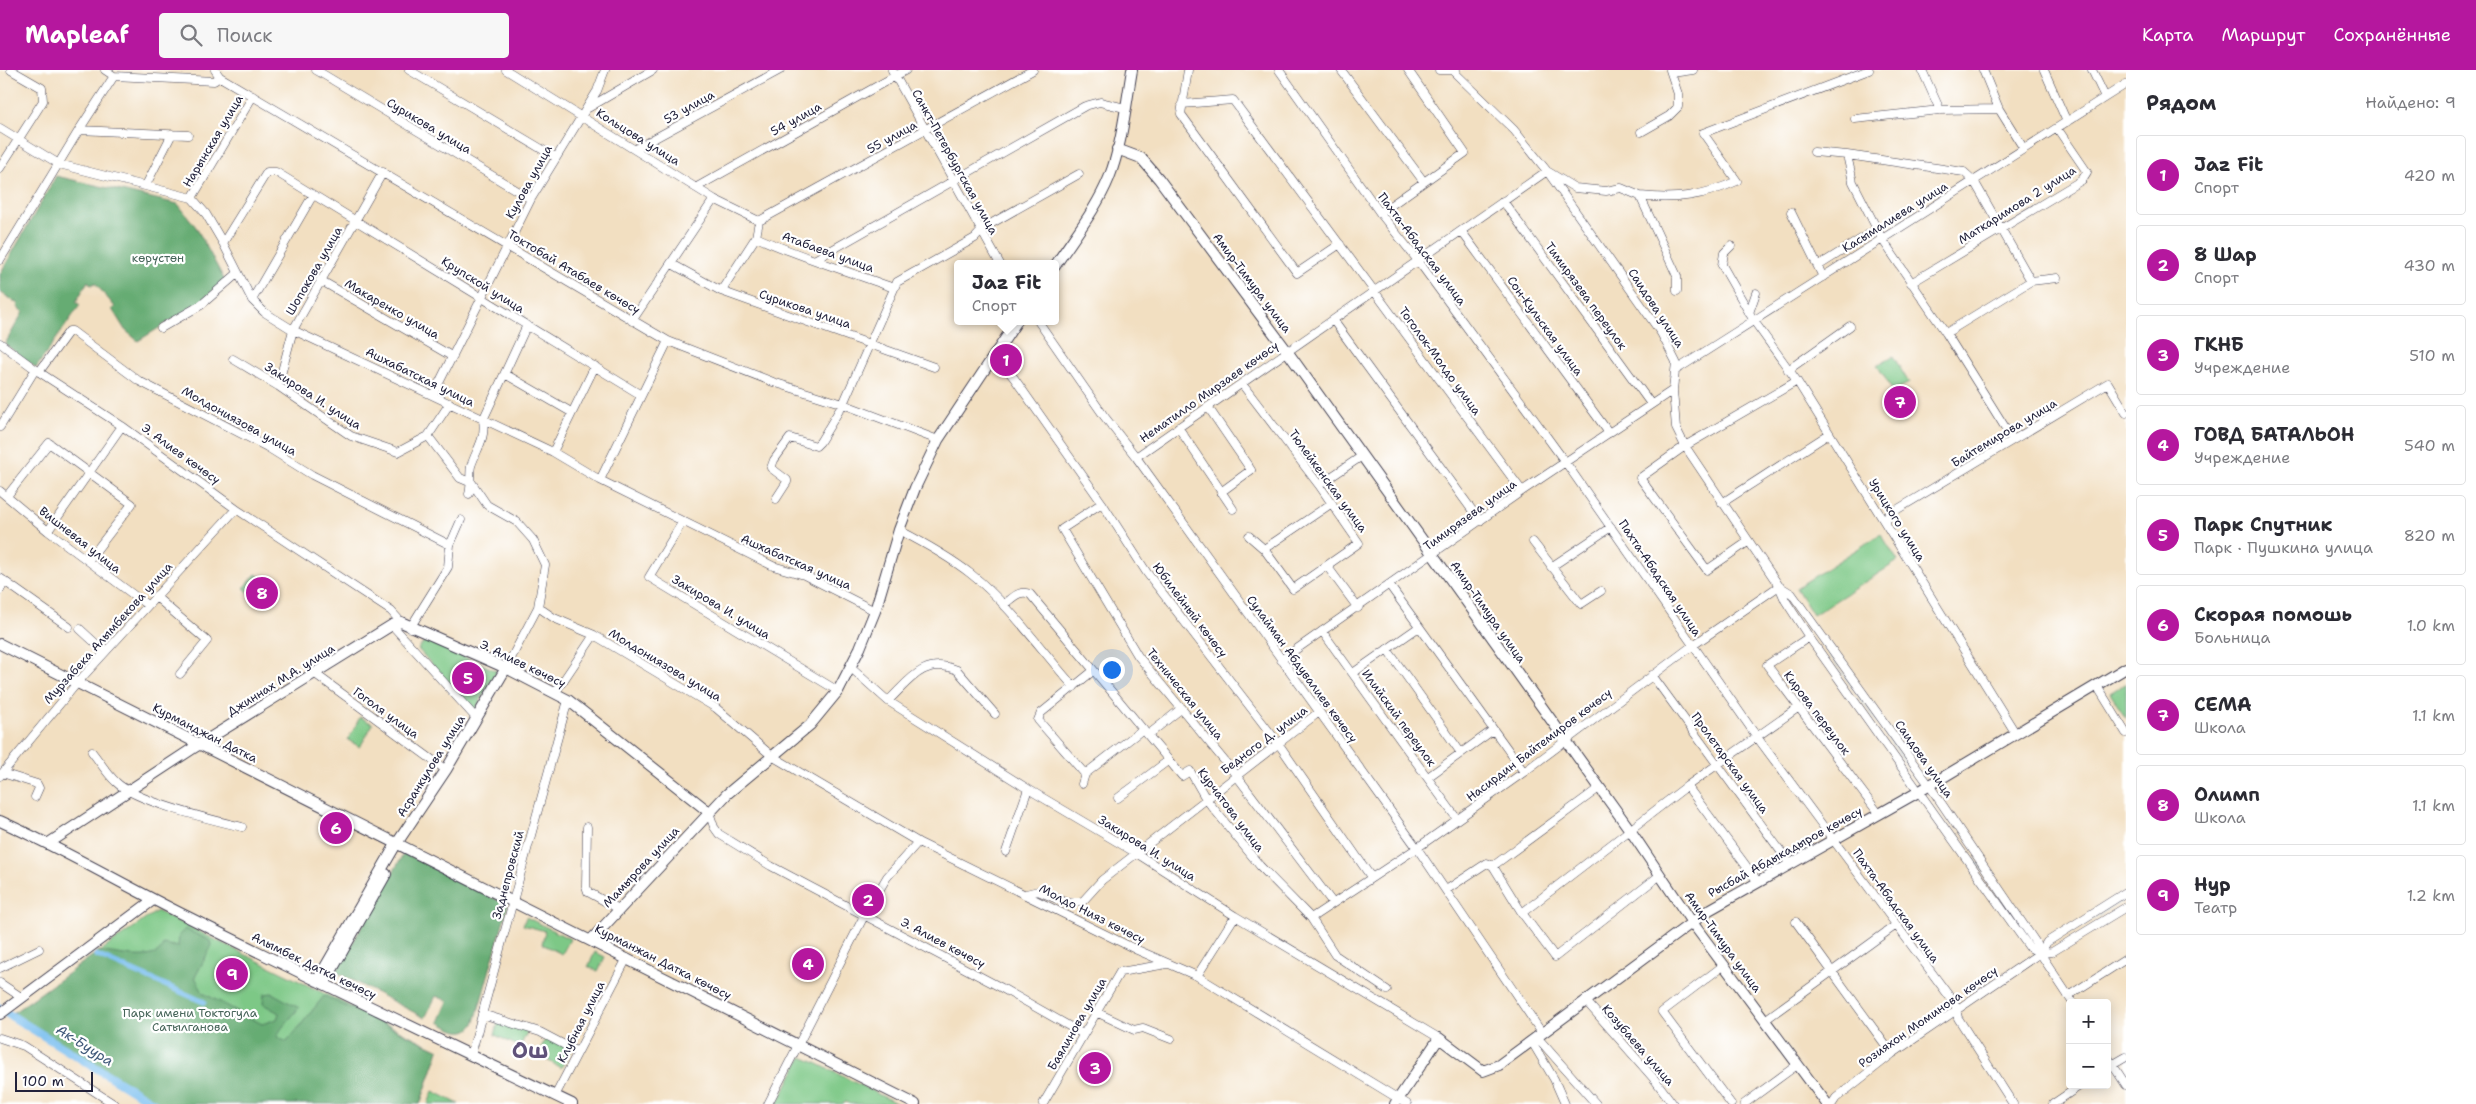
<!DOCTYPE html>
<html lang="ru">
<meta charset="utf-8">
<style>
:root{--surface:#fff;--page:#f7f7f7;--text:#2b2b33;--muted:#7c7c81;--line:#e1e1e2;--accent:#b5179e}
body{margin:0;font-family:"Shantell Sans",sans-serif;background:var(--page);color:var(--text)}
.controls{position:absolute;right:15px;bottom:15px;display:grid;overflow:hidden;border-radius:5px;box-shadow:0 2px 12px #0003}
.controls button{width:45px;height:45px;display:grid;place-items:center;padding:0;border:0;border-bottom:1px solid var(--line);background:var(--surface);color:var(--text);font:25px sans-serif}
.scale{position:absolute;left:15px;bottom:12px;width:78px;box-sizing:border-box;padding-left:5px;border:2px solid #22223b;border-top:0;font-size:14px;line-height:18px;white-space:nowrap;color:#22223b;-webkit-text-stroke:4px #fff;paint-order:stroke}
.you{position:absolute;left:1111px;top:599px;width:18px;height:18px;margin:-12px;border:4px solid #fff;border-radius:50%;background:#1a73e8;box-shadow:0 0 0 8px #1a73e833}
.badge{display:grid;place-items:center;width:32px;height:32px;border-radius:50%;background:var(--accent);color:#fff;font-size:16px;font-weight:700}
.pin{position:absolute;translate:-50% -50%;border:2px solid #fff;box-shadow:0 1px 5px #0006}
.popup{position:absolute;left:954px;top:190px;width:105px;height:65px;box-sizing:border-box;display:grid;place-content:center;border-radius:5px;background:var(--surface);filter:drop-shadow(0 1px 4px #0005);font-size:16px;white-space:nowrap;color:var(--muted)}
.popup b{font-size:19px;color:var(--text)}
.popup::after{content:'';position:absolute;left:50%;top:100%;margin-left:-10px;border:10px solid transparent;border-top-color:var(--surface)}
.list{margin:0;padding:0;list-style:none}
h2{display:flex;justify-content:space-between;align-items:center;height:65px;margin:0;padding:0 20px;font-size:21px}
h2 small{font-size:16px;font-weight:400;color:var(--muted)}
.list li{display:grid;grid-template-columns:32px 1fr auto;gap:15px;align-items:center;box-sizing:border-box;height:80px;margin:0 10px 10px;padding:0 10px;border:1px solid var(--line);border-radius:5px}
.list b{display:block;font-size:19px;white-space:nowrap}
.list p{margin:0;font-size:16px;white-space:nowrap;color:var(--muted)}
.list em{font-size:16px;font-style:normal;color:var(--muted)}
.icon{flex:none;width:28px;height:28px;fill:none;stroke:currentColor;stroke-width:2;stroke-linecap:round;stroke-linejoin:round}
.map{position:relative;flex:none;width:2126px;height:1034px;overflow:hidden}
header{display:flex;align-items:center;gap:30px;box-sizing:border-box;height:70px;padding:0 25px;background:var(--accent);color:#fff}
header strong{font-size:24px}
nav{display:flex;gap:28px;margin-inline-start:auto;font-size:18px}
.search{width:350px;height:45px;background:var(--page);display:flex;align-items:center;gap:12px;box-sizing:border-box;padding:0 18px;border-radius:5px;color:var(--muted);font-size:19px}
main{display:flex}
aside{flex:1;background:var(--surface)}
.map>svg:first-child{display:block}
</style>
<header>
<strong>Mapleaf</strong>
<div class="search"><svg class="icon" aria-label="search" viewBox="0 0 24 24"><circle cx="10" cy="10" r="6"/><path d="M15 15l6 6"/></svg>Поиск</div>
<nav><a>Карта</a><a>Маршрут</a><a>Сохранённые</a></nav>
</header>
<main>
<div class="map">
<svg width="2126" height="1034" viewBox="0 0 2126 1034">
<rect width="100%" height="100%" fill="#fff"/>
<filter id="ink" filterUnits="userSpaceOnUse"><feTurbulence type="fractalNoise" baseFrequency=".02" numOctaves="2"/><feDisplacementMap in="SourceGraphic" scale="10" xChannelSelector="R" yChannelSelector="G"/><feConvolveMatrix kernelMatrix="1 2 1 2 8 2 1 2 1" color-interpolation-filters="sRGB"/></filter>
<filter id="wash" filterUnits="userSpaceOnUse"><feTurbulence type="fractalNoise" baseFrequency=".0096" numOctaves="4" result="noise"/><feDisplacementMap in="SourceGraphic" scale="20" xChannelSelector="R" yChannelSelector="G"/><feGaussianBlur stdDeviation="1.12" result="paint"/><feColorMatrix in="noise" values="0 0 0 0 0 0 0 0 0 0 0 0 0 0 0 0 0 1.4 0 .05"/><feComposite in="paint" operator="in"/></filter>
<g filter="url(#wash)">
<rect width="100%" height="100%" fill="#f2dfc1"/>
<!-- green -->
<path fill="#7dc886" stroke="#507560" d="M 1893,286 L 1909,313 L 1893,321 L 1877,295 Z
M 1881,464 L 1898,491 L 1813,545 L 1796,518 Z
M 256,504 L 264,510 L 252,525 L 244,518 Z
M 426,570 L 497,601 L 474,642 L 418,579 Z
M 2126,613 L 2126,649 L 2110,623 Z
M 360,647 L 373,654 L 360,677 L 348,670 Z
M 157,841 L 439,980 L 420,1034 L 13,943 Z
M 526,847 L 570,869 L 562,884 L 542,874 L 545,861 L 523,855 Z
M 595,882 L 605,887 L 598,901 L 588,897 Z
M 499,949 L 529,958 L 520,977 L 495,965 Z
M 547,966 L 572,979 L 561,998 L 538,985 Z
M 802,987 L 814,992 L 898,1034 L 850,1034 L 845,1032 L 844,1034 L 777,1034 Z
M 433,1021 L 459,1034 L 428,1034 Z"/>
<!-- forest -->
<path fill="#66ac73" stroke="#446757" d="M 56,106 L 178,134 L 196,157 L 225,211 L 199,233 L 138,271 L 125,260 L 112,239 L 115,237 L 95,213 L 91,215 L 88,211 L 76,232 L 80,235 L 36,298 L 5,274 L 23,242 L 17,237 L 18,234 L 0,222 L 0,204 Z
M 404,783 L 508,835 L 475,952 C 466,969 451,959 439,952 L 448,931 L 436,926 L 425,948 L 336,902 Z
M 185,859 L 211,871 L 212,875 L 195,907 L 203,923 L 262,954 L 277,949 L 279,943 L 263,934 L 264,924 L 272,923 L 299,938 L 281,959 L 277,967 L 287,972 L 324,926 L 439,980 L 420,1034 L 160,1034 L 13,943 L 99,881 C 115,883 160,895 163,874 L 178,877 L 179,865 Z"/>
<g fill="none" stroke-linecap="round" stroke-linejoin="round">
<!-- stream -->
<path stroke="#78beef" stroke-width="1" d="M 1789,527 L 1919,711
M 1975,789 L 2029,871
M 2070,862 L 2126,828"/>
<!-- canal -->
<path stroke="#78beef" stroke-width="5.5" d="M 96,885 L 204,932"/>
<!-- river -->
<path stroke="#78beef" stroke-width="9" d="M 0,939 L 155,1034"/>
</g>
</g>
<g filter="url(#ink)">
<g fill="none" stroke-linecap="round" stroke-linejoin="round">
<!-- minor casing -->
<g stroke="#413e4f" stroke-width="9">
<path id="minor" d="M 105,0 L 114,6 L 214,11 L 220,7
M 215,0 L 220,7 L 668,271 L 773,312 L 843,334 L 938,370
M 316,0 L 531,129
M 409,0 L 555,87
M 506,0 L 714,129 L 759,151
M 892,0 L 1000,194
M 1188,0 L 1181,44 L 1297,203 L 1340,174
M 1279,0 L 1380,143 L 1419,192 L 1566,393 L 1757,667 L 1955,934 L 1958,948 L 2013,1034
M 1341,0 L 1424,112
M 1439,0 L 1456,0
M 1922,0 L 1940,40
M 1983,0 L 1999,39 L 2024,79
M 2044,0 L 2067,52
M 2092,0 L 2105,27
M 1453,1 L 1514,60 L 1547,101 L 1661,263 L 1676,292 L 1673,320 L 1676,358 L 1685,376 L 1779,516 L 1785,530 L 1809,567 L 2029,877 L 2040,883
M 1672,3 L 1693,0
M 1182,34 L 1233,30 L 1522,421
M 588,38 L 653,0
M 1855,49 L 1940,40 L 1999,39
M 0,58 L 59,94 L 192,128 L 206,144 L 223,173 L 252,230 L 264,242 L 293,260 L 553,382 L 600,410 L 773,496 L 804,505 L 875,541
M 79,60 L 188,65
M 1641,62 L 1669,46 L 1678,37 L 1678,24 L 1670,0
M 635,79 L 780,0
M 1814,82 L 1847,85
M 0,98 L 43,31 L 42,18 L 11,0
M 146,115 L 172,64
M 697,117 L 906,0
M 1640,126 C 1676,130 1704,126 1737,111 L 1703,63 L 1869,0
M 192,128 L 253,26
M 1503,131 L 1651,334
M 1791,142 L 1823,207
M 1380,143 L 1465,83 L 1408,0
M 759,151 L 1033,0
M 1462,162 L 1609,363
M 756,167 C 800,187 848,201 894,218
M 223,173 L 267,102 L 276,102 L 641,325
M 1731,176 L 1724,183 L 1722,195 L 1754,251 L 1797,311 L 2016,664
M 816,189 L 1085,36 L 1100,32 L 1125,38
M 0,190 L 79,60 L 114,6
M 672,194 L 721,221 L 934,297
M 1818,196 L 1877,159
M 320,210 L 453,287
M 1911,213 L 2082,110 L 2087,102 L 2057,58
M 721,221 L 756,167 L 759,151
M 252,230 L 313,125
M 1749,243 L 1756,223
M 1333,250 L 1480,451
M 632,251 L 714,129
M 1038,251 L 1104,346 L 1136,387 L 1417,778 L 1542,963
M 161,258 L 201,235 L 238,203
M 1946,263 L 2031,211 L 2057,208
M 0,273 L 39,302 L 122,356 L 236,439 L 391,541 L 401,552
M 993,286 L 1001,292 L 1014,308 L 1102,433 L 1147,503 L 1278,673 L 1371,807
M 233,289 L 278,316 L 351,366 L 398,382 L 428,366 L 450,333
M 1676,300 L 2126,14
M 1788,300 L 1850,256
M 39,302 L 69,261 L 72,261 L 139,311 L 267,377 L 312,405 L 450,475
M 505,304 L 571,342
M 1242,314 L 1319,415 L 1359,473 L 1293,519 L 1264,479 L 1249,466
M 278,316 L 293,260 L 383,102
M 433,325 L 531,129 L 597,21 L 605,0
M 1208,337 L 1251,400 L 1221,422
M 0,357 L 35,300
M 1178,357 L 1233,439
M 428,366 L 460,408 L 472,413 L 487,435 L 517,452 L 533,470 L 545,495 L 538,537 L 506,598
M 2013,370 L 1946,263 L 1882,169 L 1853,112 L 1847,85 L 1964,102 L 1974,111 L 2031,211
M 553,382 L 595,296
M 1136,387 L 1547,101 L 1575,118 L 1606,121 L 1621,118 L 1640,126 L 1677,206 L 1677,221
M 600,410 L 668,271
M 1319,415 L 1362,386
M 0,421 L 48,461 L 147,535
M 469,424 C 472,414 469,404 471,396 C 477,378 486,369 483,350 L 527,255
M 7,426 L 49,373 L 132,434 L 88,491
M 776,429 L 787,412 L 787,410 L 771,398 L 774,390 L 790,368 L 816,376 L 820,372 L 843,334 L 897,212 L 975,168 L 985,157 L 1079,104
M 1102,433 L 1062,459 L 1138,586 L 1236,705 L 1332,832
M 1722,433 L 1829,364
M 683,451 L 649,507 L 838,621
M 1886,453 L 1888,445 L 2108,313 L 2126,343
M 899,460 C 924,473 948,486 971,504 C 1010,535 1041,580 1074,617
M 48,461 L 122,356
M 1749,471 L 1707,500 L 1640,408 L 1685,376 L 1797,311
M 1533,472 L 1581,534 L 1601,521
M 1264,479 L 1332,433
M 1327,496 L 1358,538
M 1551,497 L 1611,457
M 0,508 L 69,557
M 1390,516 L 1524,702
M 1779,516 L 1792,524 L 1929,715 L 2036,873 L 2040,883 L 2073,933
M 0,520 L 5,511
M 155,526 L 207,571 L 180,604
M 1003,535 C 1012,529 1019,519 1030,524 L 1182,706 L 1190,701 L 1206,729 L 1260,796 L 1311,848 L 1335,885 L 1387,920
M 538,537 L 554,548 L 594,565 L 716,638 L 772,686 L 918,772 L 1135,879 L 1197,906 L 1407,1034
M 392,555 L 476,648
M 410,558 L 448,497 L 450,475 L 461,450
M 80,559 L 105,582
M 1322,561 L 1457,749
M 1809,567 L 1767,595 L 1879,744
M 1387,579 L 1461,683
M 1281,590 L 1522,421 L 1673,320
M 850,597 L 888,631 L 1028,719 L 1136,783 L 1235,846 L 1439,968
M 314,603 L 446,700
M 1353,603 L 1419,557
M 1652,605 L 1790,794
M 2097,616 L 2126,663
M 555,623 L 594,565
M 888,631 C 909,611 924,586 957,600 L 995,644
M 1148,665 L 1182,638
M 92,682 C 100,692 107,704 116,712 C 136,732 213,750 242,757
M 2,703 L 37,714 L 39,718 L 35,727
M 1085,704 L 1143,659
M 0,706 L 78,612 L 236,439
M 1428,707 L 1493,660
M 1082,714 L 1085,704 L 1038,650 L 1041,643 L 1093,601
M 1687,716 L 1758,812
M 1118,728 L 1169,690
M 709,742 L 714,757 L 719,764 L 771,796 L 1000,917 L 1083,964
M 587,757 L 586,816 L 588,822 L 619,839
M 1006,782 L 1028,719
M 1493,796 L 1599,718
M 1446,820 L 1487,793 L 1493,796 L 1522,843 L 1555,887 L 1659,806
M 1026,824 L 1038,821 L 1067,833 L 1083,831 L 1102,810 L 1319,642
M 1522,843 L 1687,716 L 1799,637
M 1311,848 L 1417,778 L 1524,702 L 1692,576 L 1779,516
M 1796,852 L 1892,984
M 2040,883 L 2052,882 L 2126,837
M 1724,895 L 1662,942 L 1731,1034
M 0,898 L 39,879
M 1197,906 L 1235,846
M 0,913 L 21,927
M 2068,926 L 2126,889
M 1585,930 L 1655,1010 L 1673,1034
M 1096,942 L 1134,960 L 1143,958 L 1171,969
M 482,944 L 540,962 L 578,982
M 1765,950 L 1896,855
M 1537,967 L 1596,1034
M 0,968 L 24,976 L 114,1034
M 1532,972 L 1554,1009 L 1565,1034
M 471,985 L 568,630
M 2107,986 L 2126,1015
M 2107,998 L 2126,987
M 555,1026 L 627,888
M 768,1034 L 864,846 L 887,807 L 918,772
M 1043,1034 L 1120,902 L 1167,894
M 1744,1034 L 1797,995
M 1832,1034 L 1836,1028 L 1892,984 L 2040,883 L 2047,872 L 2126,822
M 2053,1034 L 2081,1015"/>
</g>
<!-- major casing -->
<g stroke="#413e4f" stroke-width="12">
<path id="major" d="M 1117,79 L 1141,88 L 1159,109 L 1287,281 L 1630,760 L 1691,851 L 1827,1034
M 1055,196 C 1073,168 1096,140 1109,108 C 1122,75 1126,35 1132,0
M 0,574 L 915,1034
M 0,751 C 65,780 125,816 188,847 C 315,911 444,972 572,1034
M 49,773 L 192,679 L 392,555 L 401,552 L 506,598 L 568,630 L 709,742
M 591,870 L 727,724 L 810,655 L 838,621 L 860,578 L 875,541 L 899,460 L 915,418 L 938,370 L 1017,251
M 317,911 L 395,776 L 446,700 L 506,598
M 324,914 L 386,804
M 0,944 L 153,830
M 1395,1034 L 1439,968 L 1483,1001 L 1499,995 L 1709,840 L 1920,721 L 2126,598"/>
</g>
<!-- minor -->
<use href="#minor" stroke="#fff" stroke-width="8"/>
<!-- major -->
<use href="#major" stroke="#fff" stroke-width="10"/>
</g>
</g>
<g text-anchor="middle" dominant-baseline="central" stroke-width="4.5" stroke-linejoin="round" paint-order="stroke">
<!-- street labels -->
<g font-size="12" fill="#22223b" stroke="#fff">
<text transform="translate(689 37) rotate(-29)">53 улица</text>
<text transform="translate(796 49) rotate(-29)">54 улица</text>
<text transform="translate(429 56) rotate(31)">Сурикова улица</text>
<text transform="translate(638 67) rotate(32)">Кольцова улица</text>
<text transform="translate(892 67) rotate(-29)">55 улица</text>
<text transform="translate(213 71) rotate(-59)">Нарынская улица</text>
<text transform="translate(955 92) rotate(61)">Санкт-Петербургская улица</text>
<text transform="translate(529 112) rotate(-61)">Кулова улица</text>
<text transform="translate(2017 135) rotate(-32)">Маткаримова 2 улица</text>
<text transform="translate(1895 147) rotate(-32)">Касымалиева улица</text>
<text transform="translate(1422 179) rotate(53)">Пахта-Абадская улица</text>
<text transform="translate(828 182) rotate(20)">Атабаева улица</text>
<text transform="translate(314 201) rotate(-60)">Шопокова улица</text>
<text transform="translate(574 202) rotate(31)">Токтобай Атабаев көчөсү</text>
<text transform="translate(1252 213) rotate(53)">Амир-Тимура улица</text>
<text transform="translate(483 215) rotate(32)">Крупской улица</text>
<text transform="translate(1586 226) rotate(54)">Тимирязева переулок</text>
<text transform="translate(1656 238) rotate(57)">Саидова улица</text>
<text transform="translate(392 239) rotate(30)">Макаренко улица</text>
<text transform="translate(805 239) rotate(19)">Сурикова улица</text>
<text transform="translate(1545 256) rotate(54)">Сон-Кульская улица</text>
<text transform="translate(1440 291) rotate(54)">Тоголок-Молдо улица</text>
<text transform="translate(420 307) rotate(26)">Ашхабатская улица</text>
<text transform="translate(1209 322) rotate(-35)">Нематилло Мирзаев көчөсү</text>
<text transform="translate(313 326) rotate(33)">Закирова И. улица</text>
<text transform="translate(239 351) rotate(29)">Молдониязова улица</text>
<text transform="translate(2004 363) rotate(-31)">Байтемирова улица</text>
<text transform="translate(181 384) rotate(36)">Э. Алиев көчөсү</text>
<text transform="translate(1328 411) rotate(54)">Тюлейкенская улица</text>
<text transform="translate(1470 445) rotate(-36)">Тимирязева улица</text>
<text transform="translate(1897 450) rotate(58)">Урицкого улица</text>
<text transform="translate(80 470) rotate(38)">Вишневая улица</text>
<text transform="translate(796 492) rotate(24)">Ашхабатская улица</text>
<text transform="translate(1660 508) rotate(56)">Пахта-Абадская улица</text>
<text transform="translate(721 537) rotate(31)">Закирова И. улица</text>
<text transform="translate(1190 540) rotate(53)">Юбилейный көчөсү</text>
<text transform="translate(1488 542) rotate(55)">Амир-Тимура улица</text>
<text transform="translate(108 563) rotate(-48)">Мурзабека Алымбекова улица</text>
<text transform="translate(523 594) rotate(26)">Э. Алиев көчөсү</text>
<text transform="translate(665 595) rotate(31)">Молдониязова улица</text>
<text transform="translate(1302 599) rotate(54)">Сулайман Абдувалиев көчөсү</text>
<text transform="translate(281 610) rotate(-32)">Джиннах М.А. улица</text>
<text transform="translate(1185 624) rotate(51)">Техническая улица</text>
<text transform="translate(386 643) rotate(36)">Гоголя улица</text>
<text transform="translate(1817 643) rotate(53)">Кирова переулок</text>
<text transform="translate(1399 648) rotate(54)">Илийский переулок</text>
<text transform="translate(205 663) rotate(27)">Курманджан Датка</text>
<text transform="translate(1264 670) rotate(-37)">Бедного Д. улица</text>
<text transform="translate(1539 675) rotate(-37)">Насирдин Байтемиров көчөсү</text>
<text transform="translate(1924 689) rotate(55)">Саидова улица</text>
<text transform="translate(1730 693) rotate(54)">Пролетарская улица</text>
<text transform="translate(431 696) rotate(-58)">Асранкулова улица</text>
<text transform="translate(1231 740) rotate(53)">Курчатова улица</text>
<text transform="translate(1147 778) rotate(32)">Закирова И. улица</text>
<text transform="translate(1785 782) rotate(-29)">Рысбай Абдыкадыров көчөсү</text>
<text transform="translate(641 797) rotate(-47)">Мамырова улица</text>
<text transform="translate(508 805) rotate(-75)">Заднепровский</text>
<text transform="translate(1896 836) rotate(54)">Пахта-Абадская улица</text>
<text transform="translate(1092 844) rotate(27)">Молдо Нияз көчөсү</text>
<text transform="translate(1723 872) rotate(54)">Амир-Тимура улица</text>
<text transform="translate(943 873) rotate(28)">Э. Алиев көчөсү</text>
<text transform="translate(663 892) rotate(27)">Курманжан Датка көчөсү</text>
<text transform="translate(314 896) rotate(26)">Алымбек Датка көчөсү</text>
<text transform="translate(1928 947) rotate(-35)">Розияхон Моминова көчөсү</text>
<text transform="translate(581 952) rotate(-63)">Клубная улица</text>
<text transform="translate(1077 954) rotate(-60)">Баялинова улица</text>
<text transform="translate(1638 975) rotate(49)">Козубаева улица</text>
</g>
<!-- park labels -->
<g font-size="12" fill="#466459" stroke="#fff">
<text x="158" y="188">көрүстөн</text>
<text x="190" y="943">Парк имени Токтогула<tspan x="190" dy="14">Сатылганова</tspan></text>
</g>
<!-- water labels -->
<g font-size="14" font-style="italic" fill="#40597a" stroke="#fff">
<text transform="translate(85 975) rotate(32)">Ак-Буура</text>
</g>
<!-- town labels -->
<g font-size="22" font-weight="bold" fill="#60527a" stroke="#fff">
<text x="530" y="980">Ош</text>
</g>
</g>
</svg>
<div class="controls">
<button>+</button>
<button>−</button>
</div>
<div class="scale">100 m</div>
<div class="you"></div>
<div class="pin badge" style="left:1006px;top:290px">1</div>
<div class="popup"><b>Jaz Fit</b>Спорт</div>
<div class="pin badge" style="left:868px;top:830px">2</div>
<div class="pin badge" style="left:1095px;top:998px">3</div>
<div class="pin badge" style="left:808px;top:894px">4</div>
<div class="pin badge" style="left:468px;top:608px">5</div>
<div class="pin badge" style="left:336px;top:758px">6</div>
<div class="pin badge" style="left:1900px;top:332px">7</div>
<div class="pin badge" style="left:262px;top:523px">8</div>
<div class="pin badge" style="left:232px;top:904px">9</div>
</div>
<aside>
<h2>Рядом<small>Найдено: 9</small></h2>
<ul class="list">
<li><span class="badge">1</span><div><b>Jaz Fit</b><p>Спорт</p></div><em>420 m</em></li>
<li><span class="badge">2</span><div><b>8 Шар</b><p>Спорт</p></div><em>430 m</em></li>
<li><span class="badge">3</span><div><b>ГКНБ</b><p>Учреждение</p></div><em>510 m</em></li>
<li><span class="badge">4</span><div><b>ГОВД БАТАЛЬОН</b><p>Учреждение</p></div><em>540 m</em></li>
<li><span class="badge">5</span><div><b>Парк Спутник</b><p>Парк · Пушкина улица</p></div><em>820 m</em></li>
<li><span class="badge">6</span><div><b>Скорая помошь</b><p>Больница</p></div><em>1.0 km</em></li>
<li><span class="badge">7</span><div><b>СЕМА</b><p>Школа</p></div><em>1.1 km</em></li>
<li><span class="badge">8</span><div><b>Олимп</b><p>Школа</p></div><em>1.1 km</em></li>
<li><span class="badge">9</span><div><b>Нур</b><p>Театр</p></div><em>1.2 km</em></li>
</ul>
</aside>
</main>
